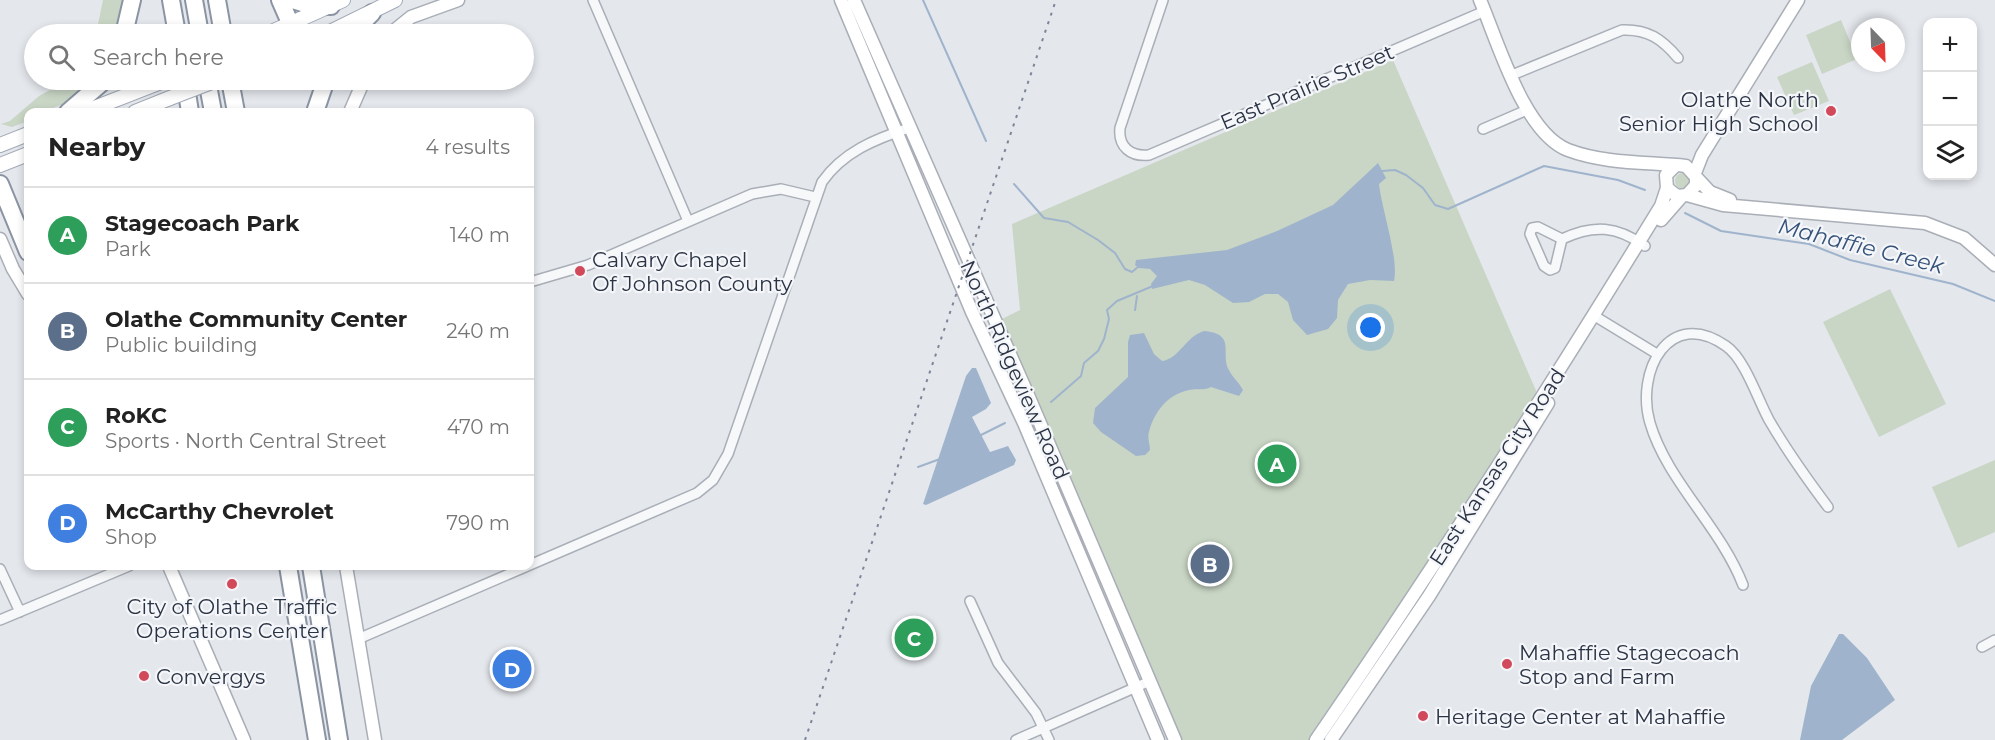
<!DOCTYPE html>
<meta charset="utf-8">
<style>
:root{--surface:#fff;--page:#f2f2f2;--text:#222;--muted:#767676;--line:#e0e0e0;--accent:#ea580c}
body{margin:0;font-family:Montserrat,sans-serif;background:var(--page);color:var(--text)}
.controls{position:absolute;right:18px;top:18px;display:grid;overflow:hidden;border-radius:12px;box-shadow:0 3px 9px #0003}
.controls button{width:54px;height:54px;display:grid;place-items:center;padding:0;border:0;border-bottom:2px solid var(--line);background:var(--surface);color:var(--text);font:30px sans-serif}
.compass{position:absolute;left:1851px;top:18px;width:54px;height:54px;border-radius:50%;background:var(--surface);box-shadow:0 3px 9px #0003;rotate:157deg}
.you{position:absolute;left:1371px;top:328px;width:21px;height:21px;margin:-15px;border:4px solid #fff;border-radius:50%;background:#1a73e8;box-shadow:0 0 0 9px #1a73e833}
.badge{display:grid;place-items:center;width:39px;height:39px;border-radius:50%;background:var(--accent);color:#fff;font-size:20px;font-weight:700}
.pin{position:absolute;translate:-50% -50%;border:3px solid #fff;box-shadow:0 2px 6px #0006}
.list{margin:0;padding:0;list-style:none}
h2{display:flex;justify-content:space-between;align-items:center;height:78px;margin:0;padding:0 24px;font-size:26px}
h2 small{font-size:20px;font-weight:400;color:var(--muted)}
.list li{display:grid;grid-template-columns:39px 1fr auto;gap:18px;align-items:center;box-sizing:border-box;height:96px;padding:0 24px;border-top:2px solid var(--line)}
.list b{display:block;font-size:22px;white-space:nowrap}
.list p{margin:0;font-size:20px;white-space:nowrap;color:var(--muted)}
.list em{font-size:20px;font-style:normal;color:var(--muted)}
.icon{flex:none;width:33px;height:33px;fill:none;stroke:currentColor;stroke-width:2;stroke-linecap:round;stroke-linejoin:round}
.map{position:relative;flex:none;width:1995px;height:740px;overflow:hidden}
.search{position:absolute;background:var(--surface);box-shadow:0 3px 9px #0003;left:24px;top:24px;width:510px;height:66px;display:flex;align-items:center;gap:15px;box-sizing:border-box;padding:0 21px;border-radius:33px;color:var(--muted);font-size:22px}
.panel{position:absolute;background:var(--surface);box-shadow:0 3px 9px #0003;left:24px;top:108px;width:510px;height:462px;border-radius:12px}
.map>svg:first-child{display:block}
</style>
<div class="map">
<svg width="1995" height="740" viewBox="0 0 1995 740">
<rect width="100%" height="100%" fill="#e4e7ec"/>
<!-- green -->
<path fill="#c9d6c5" d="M 103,0 L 126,0 L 119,34 L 96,34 Z
M 1841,20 L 1857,59 L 1822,74 L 1806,35 Z
M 1393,60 L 1537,393 L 1449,535 L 1393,615 L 1385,634 L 1312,740 L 1180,740 L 998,321 L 1020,310 L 1012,224 Z
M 1812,62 L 1829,101 L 1794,115 L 1777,77 Z
M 68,80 L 100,80 C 79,97 57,112 28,112 L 28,121 L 12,127 L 1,124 L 10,121 L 39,96 Z
M1675 181a8 8 0 1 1 16 0a8 8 0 1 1-16 0Z
M 1890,289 L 1946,404 L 1879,437 L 1823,322 Z
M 1995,460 L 1995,532 L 1958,548 L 1932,487 Z"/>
<!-- water -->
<path fill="#9fb4cc" d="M 1378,163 L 1386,178 L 1379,184 C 1382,210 1399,259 1394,281 L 1370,280 L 1348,284 L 1338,300 L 1337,318 L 1328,329 L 1307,335 L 1293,320 L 1288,302 L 1278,294 L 1265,294 L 1249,302 L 1233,303 L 1205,285 L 1189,280 L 1152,289 L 1151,284 L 1157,276 L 1150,269 L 1139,268 L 1135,265 L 1136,260 L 1227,250 L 1277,231 L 1333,205 Z
M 1204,331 C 1237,334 1220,353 1229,370 C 1232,377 1239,382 1243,390 L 1239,396 L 1211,387 C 1203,391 1197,388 1189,390 C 1168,394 1154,412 1149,432 C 1147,437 1150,444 1150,450 L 1145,455 L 1136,456 L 1101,432 L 1093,423 L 1095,408 L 1128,377 L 1128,342 L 1130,335 L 1144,333 L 1154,354 L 1162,361 C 1179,359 1186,336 1204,331 Z
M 972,368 L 976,368 L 991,403 L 986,409 L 972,417 L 990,452 L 1008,446 L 1016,460 L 1014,465 L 926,505 L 923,504 L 966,376 Z
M 1839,634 L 1843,634 L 1867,658 L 1895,700 L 1842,740 L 1800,740 L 1811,686 Z"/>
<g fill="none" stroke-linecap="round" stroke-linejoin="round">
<!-- stream -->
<path stroke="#9fb4cc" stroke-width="2" d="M 923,0 L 986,141
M 1382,171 L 1395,170 L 1406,175 L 1423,188 L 1435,205 L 1448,209 L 1544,166 L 1618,180 L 1645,190
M 1014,184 L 1044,218 L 1068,222 L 1098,240 L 1115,253 L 1125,269 L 1132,272 L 1139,266
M 1685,213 L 1721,231 L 1809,244 L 1850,260 L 1953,284 L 1995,301
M 1135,310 L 1137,296
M 1051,402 L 1081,376 L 1084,363 L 1098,351 L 1104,339 L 1109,319 L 1107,310 L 1117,301 L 1153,286
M 981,435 L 1005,423
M 918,467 L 940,459"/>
<!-- street casing -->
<g stroke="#a9aeb7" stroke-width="12">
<path id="street" d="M 593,0 L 688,221
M 1163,0 L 1120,128 C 1118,147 1131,157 1149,155 L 1485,11
M 1512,75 L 1622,30 C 1648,29 1662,39 1678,58
M 1483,129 L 1527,110
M 1562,239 L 1555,268 L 1550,270 L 1544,266 L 1530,234 L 1532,228 L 1538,227 L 1562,239 C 1594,224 1617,226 1645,246
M 530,282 L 588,265 L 752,194 L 781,189 L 815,197
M 1593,315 L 1657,354
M 0,569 L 20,612
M 1743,585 C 1720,526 1667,481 1650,423 C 1635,372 1669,306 1726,346 C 1745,359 1758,400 1769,420 C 1787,451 1807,479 1828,507
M 970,601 L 998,663 L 1036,713 L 1049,740
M 0,620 L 129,566
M 358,639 L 697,493 L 713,480 L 728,454 L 822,182 C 843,152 875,139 909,128
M 1982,647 L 1995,640
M 1016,740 L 1150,681"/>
</g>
<!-- secondary casing -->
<g stroke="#a9aeb7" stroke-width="15">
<path id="secondary" d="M 841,0 L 972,312 L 1024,423 L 1158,740
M 854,0 L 1028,395 L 1175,740
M 1480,0 C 1498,42 1524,133 1568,150 C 1605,164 1648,162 1686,166 L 1696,177 L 1696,185 L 1687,195 L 1677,196 L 1667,188 L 1666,175 L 1674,167
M 390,34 L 411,17 L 458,0
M 350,112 L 364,80
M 1695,173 L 1702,155 L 1798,0
M 1696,177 L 1710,192 L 1730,200
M 1687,195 L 1723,205 L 1925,223 L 1964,238 L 1995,265
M 1661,220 L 1682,196
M 0,239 L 13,269 L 28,294
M 169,566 L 244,740
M 346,566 L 375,740
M 1316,740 C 1436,565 1550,387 1661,206 L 1667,188
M 1331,740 L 1429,596 L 1548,403"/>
</g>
<!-- primary casing -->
<g stroke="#a3abb8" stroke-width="16">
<path id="primary" d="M 267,34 L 343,0
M 326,34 L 395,0
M 84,112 L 166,80
M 135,112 L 170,98
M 0,145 L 28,134
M 0,165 L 28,154"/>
</g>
<!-- highway casing -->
<g stroke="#8b94a3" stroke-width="20">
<path id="highway" d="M 171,0 L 177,34
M 194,0 L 200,34
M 217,0 L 223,34
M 280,0 L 291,25 L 301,34
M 293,0 L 309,5 L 331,6
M 124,34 L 132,0
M 351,34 L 372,13
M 185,80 L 190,112
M 207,80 L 213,112
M 230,80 L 236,112
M 68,112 L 105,80
M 315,112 L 326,80
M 0,184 L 28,252
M 288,566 L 317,740
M 311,566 L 339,740"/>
</g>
<!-- street -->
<use href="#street" stroke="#f7f8fa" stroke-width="9"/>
<!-- secondary -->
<use href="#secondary" stroke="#fff" stroke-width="12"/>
<!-- primary -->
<use href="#primary" stroke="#fff" stroke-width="14"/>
<!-- highway -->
<use href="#highway" stroke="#fff" stroke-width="16"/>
<!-- rail -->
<path stroke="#7d8696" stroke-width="2" stroke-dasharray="3 6" stroke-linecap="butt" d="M 805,740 L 1056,0"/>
<!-- primary-bridge casing -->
<g stroke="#a3abb8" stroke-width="16" stroke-linecap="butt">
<path id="primary-bridge" d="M 170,98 L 217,80"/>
</g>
<!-- primary-bridge -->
<use href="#primary-bridge" stroke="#fff" stroke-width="14"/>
</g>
<!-- markers -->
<g fill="#d1495b" stroke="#f4f6f9" stroke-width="2">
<circle cx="1831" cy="111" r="6"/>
<circle cx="580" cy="271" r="6"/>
<circle cx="232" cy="584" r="6"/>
<circle cx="1507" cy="664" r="6"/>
<circle cx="144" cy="676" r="6"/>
<circle cx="1423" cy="716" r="6"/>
</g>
<g text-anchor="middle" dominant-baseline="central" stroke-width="4.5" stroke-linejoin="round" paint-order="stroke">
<!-- street labels -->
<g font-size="21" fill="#2b3445" stroke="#f4f6f9">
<text transform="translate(1307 87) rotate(-23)">East Prairie Street</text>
<text transform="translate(1015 370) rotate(66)">North Ridgeview Road</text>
<text transform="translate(1497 467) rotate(-57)">East Kansas City Road</text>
</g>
<!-- poi labels -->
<g font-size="21" fill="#2b3445" stroke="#f4f6f9" text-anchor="start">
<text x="1819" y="99" text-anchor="end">Olathe North<tspan x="1819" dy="24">Senior High School</tspan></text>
<text x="592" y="259">Calvary Chapel<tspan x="592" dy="24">Of Johnson County</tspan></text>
<text x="232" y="606" text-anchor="middle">City of Olathe Traffic<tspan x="232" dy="24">Operations Center</tspan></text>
<text x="1519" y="652">Mahaffie Stagecoach<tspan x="1519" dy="24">Stop and Farm</tspan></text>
<text x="156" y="676">Convergys</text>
<text x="1435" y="716">Heritage Center at Mahaffie</text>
</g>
<!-- water labels -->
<g font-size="22" font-style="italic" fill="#34527a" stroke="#f4f6f9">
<text transform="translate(1861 246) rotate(14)">Mahaffie Creek</text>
</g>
</g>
</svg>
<div class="controls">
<button>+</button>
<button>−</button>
<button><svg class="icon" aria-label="layers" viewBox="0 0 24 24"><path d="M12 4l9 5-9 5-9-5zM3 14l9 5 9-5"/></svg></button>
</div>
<svg class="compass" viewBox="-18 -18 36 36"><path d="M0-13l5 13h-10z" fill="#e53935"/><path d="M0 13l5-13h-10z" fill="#767676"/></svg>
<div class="you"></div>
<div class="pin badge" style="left:1277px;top:464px;background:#2e9e5b">A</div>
<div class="pin badge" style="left:1210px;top:564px;background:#5c6f8a">B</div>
<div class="pin badge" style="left:914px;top:638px;background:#2e9e5b">C</div>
<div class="pin badge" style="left:512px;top:669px;background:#3f7fe0">D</div>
<div class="search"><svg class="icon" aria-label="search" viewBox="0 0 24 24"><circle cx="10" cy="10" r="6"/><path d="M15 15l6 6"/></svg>Search here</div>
<section class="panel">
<h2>Nearby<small>4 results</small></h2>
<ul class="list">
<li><span class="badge" style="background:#2e9e5b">A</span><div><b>Stagecoach Park</b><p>Park</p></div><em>140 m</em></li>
<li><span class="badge" style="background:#5c6f8a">B</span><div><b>Olathe Community Center</b><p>Public building</p></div><em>240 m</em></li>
<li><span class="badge" style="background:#2e9e5b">C</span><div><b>RoKC</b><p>Sports · North Central Street</p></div><em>470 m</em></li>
<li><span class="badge" style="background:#3f7fe0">D</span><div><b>McCarthy Chevrolet</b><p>Shop</p></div><em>790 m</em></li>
</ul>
</section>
</div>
